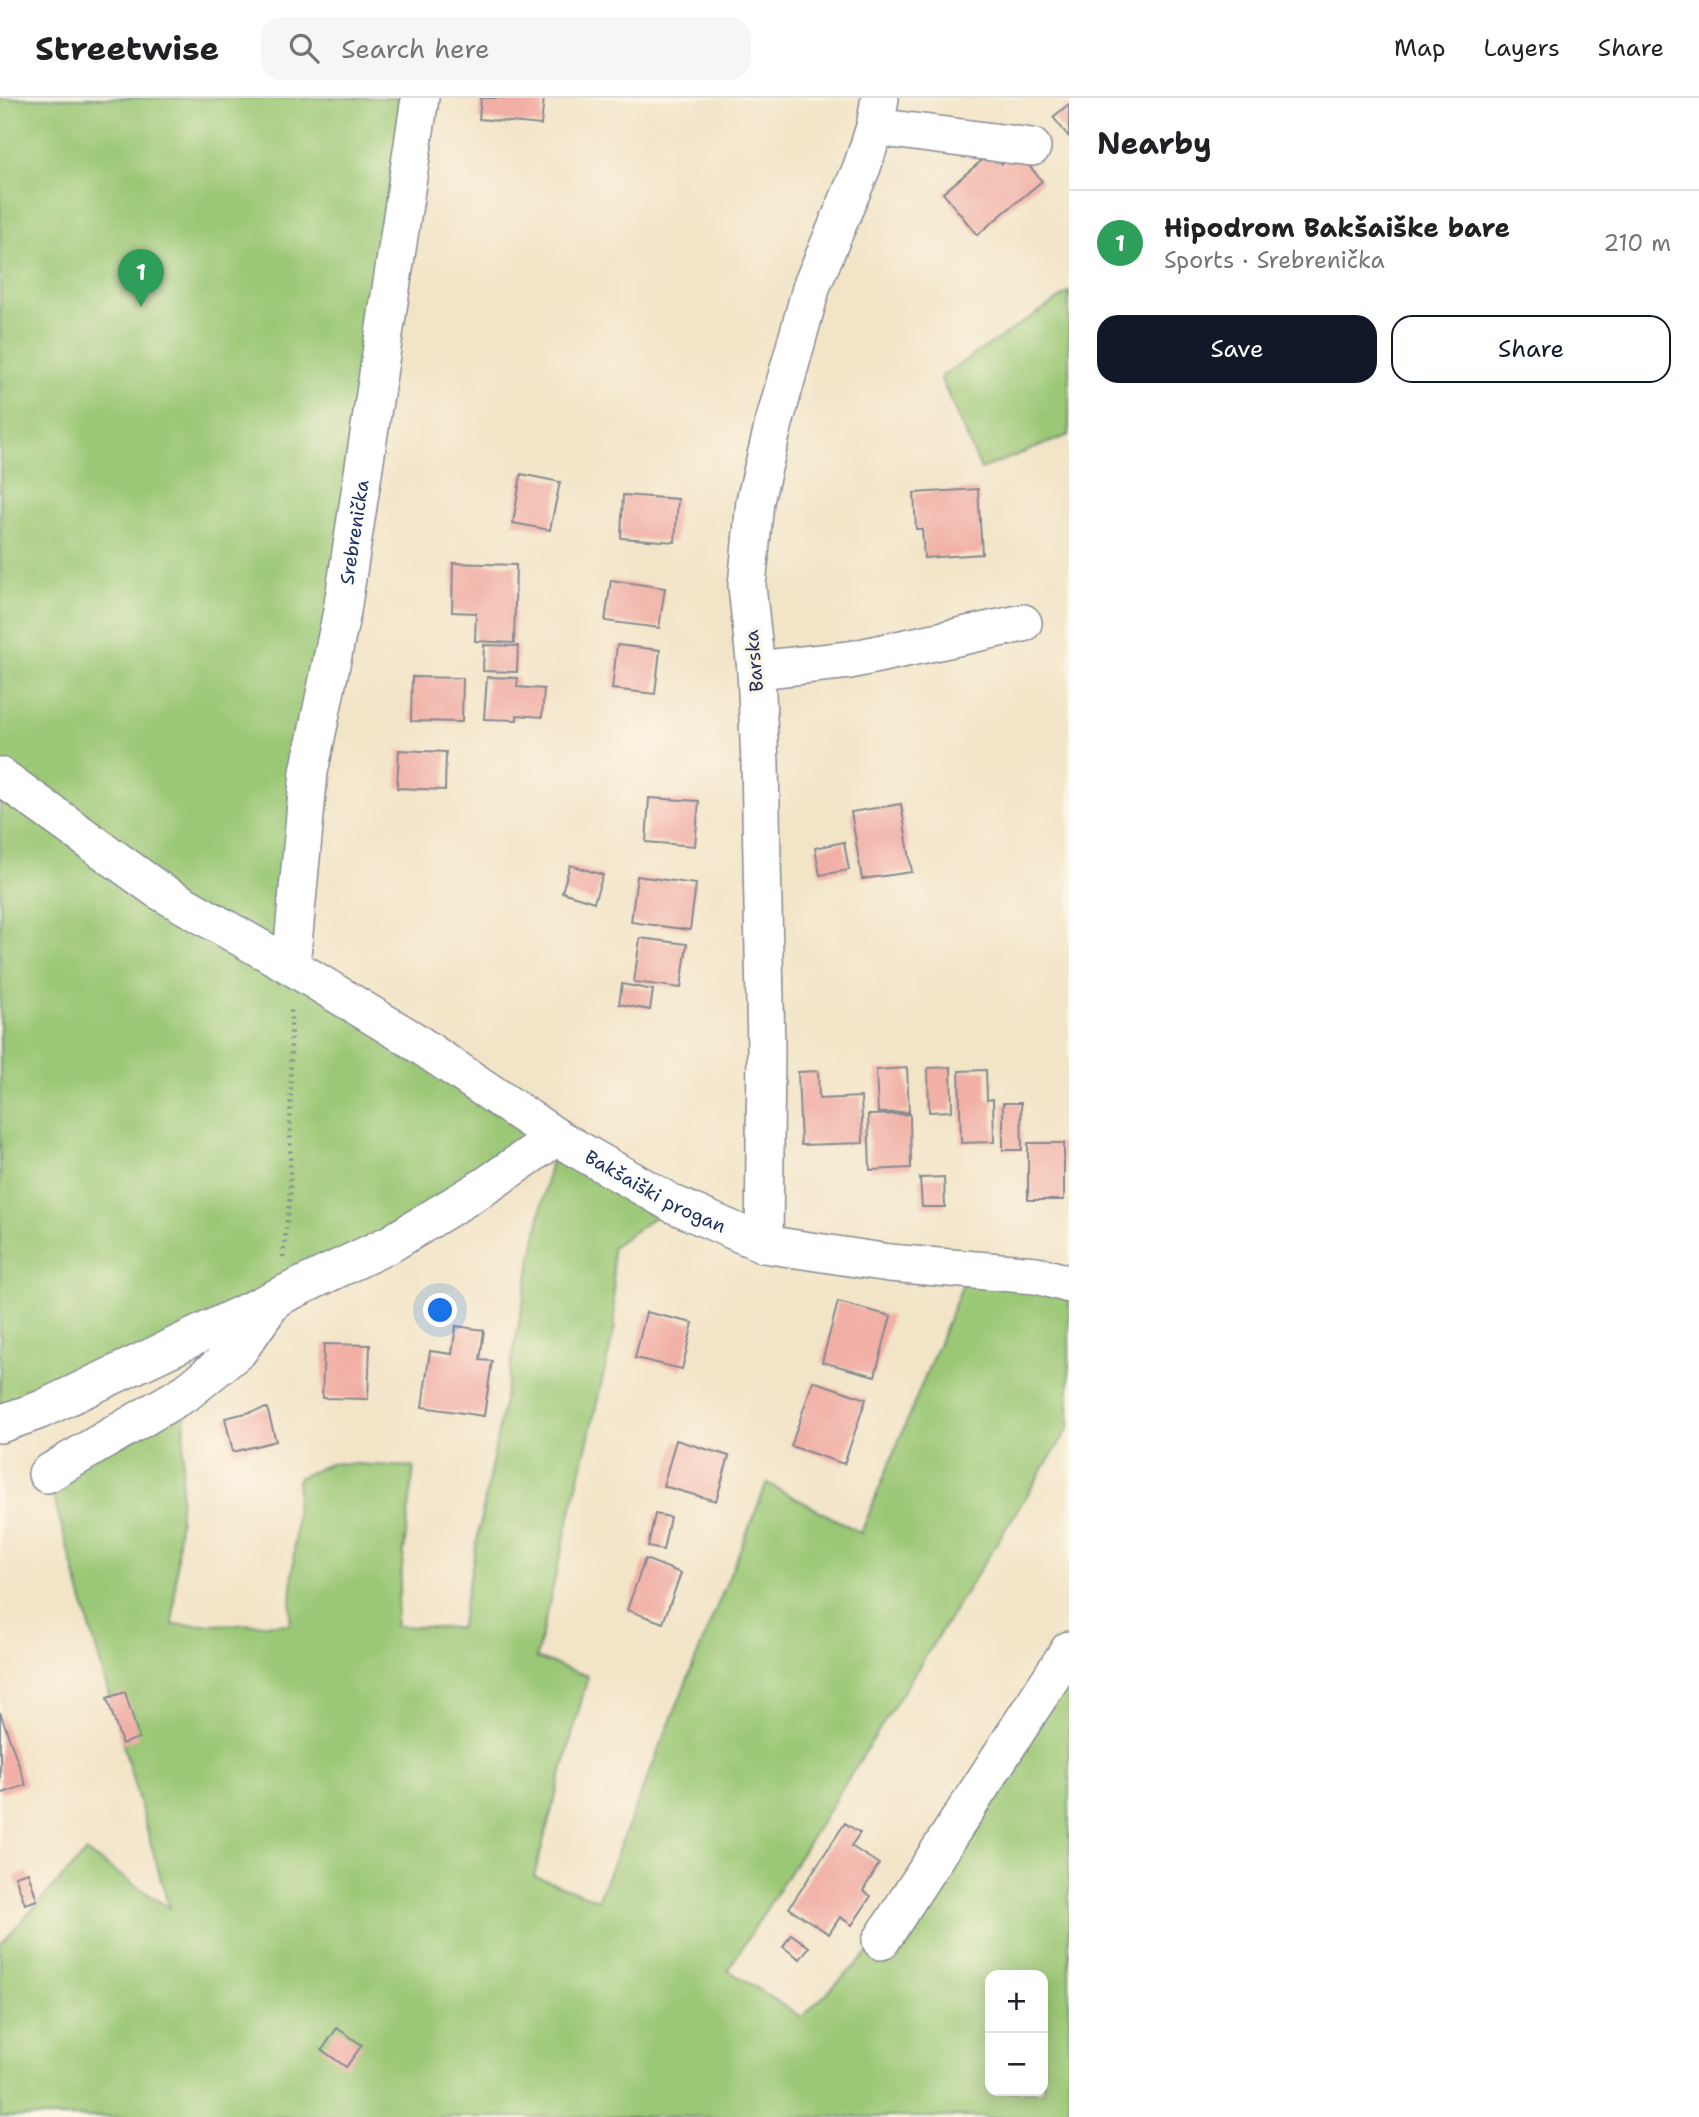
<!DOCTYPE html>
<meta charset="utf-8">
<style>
:root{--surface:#fff;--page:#f6f6f6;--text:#202124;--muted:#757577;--line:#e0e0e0;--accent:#111827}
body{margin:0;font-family:"Shantell Sans",sans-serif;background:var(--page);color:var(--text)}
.controls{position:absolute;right:21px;bottom:21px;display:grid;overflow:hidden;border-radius:14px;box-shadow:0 4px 18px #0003}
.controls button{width:63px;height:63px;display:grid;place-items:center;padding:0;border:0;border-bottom:2px solid var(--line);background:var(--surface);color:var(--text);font:35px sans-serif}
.you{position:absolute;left:441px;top:1213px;width:24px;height:24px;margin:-18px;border:5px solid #fff;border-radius:50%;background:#1a73e8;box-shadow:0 0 0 10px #1a73e833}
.badge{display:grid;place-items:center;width:46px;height:46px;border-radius:50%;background:var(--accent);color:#fff;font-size:23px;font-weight:700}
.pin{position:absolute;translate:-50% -58px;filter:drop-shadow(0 2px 4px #0008)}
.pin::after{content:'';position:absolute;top:37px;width:24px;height:21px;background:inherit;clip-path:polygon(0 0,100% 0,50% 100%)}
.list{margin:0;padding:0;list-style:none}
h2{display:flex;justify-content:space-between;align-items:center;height:91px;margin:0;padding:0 28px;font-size:30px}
h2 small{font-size:23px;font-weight:400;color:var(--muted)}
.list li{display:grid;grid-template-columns:46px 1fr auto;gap:21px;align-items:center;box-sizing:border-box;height:105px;padding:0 28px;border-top:2px solid var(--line)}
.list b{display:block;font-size:26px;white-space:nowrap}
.list p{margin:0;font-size:23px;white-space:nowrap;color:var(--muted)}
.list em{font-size:23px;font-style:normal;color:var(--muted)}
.actions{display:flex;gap:14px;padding:21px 28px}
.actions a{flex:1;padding:16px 0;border:2px solid var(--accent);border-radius:21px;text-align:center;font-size:24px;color:var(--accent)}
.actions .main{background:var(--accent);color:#fff}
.icon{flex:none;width:38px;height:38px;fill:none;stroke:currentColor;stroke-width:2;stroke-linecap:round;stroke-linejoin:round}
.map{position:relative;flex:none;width:1069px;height:2019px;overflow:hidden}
header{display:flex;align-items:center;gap:42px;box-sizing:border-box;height:98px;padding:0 35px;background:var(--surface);border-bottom:2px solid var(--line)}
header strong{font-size:33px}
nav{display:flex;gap:38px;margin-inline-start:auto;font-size:24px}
.search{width:490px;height:63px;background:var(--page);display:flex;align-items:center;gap:18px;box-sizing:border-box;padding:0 24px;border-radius:21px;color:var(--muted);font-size:26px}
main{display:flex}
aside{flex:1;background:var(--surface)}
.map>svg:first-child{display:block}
</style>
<header>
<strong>Streetwise</strong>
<div class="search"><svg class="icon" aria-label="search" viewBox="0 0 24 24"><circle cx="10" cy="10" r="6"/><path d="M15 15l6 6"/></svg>Search here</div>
<nav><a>Map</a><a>Layers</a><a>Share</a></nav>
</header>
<main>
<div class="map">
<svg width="1069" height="2019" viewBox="0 0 1069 2019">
<rect width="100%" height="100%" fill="#fcf5e5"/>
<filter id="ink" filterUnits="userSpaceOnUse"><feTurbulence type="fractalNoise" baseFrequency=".0143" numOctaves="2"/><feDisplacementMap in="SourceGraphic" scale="14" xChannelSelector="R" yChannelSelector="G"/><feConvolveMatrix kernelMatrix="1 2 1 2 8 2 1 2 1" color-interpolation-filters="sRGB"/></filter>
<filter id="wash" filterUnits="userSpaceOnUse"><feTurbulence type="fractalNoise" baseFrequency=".00686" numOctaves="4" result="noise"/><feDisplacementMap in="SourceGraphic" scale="28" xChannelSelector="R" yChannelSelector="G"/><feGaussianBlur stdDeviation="1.57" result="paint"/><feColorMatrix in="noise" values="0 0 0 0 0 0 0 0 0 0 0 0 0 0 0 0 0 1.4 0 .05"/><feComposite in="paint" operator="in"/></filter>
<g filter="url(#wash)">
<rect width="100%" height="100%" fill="#f2e4c7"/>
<!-- green -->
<path fill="#9bc876" stroke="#5b7c6a" stroke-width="2" fill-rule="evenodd" d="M 0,0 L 420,0 L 291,868 L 673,1106 L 612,1149 L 615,1229 L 536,1560 L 588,1578 L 534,1778 L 598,1802 L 767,1385 L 861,1435 L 969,1171 L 1069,1186 L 1069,1330 L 728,1872 L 802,1919 L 881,1843 L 1069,1552 L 1069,2019 L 0,2019 L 0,1846 L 86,1754 L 169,1810 L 47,1376 L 187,1294 L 173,1527 L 290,1526 L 298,1380 L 331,1365 L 414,1369 L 395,1528 L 460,1530 L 555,1040 L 487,1087 L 0,1326 ZM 990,1877 L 1043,1877 L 1043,1993 L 990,1993 Z
M 1069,194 L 1069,337 L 981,371 L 940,279 Z"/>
<g id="blocks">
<!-- building -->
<path fill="#f1afa6" d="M 481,0 L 544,0 L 541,27 L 479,21 Z
M 1069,6 L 1069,39 L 1053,19 Z
M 1017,53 L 1042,83 L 977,137 L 943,95 L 992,54 L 1002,66 Z
M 521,376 L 560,384 L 550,432 L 513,425 Z
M 978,391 L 982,456 L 924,460 L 922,431 L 916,431 L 914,395 Z
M 623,397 L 678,401 L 675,444 L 621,440 Z
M 453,465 L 516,467 L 514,545 L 475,543 L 476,515 L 452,514 Z
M 611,482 L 665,490 L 659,530 L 605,523 Z
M 484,547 L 518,548 L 517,574 L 483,573 Z
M 617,547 L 660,552 L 655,596 L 612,591 Z
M 412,579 L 463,580 L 462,624 L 411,623 Z
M 487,579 L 518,580 L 517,589 L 544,591 L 542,619 L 517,617 L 517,622 L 484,621 Z
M 399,652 L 446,654 L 445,692 L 397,690 Z
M 649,700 L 699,703 L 695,748 L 646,744 Z
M 901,706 L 912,774 L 862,781 L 851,714 Z
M 844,744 L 849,772 L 820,777 L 815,750 Z
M 570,767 L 603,777 L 594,804 L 562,794 Z
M 637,778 L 696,786 L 690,832 L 631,824 Z
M 640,840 L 687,846 L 681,890 L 634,884 Z
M 622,886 L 653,892 L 650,912 L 619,906 Z
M 951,969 L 952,1013 L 929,1014 L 928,970 Z
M 907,970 L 909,1014 L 878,1015 L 876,972 Z
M 986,972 L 987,1002 L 993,1001 L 994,1044 L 961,1045 L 959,973 Z
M 818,973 L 819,1001 L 861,999 L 863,1045 L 801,1047 L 798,974 Z
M 1003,1005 L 1021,1005 L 1022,1052 L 1003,1052 Z
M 910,1016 L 911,1070 L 870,1072 L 868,1017 Z
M 1028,1045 L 1064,1045 L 1064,1102 L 1028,1102 Z
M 944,1079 L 945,1109 L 922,1109 L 920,1080 Z
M 838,1204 L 891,1218 L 875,1278 L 822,1264 Z
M 646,1214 L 693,1225 L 682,1271 L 635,1260 Z
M 456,1228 L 484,1232 L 480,1262 L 492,1263 L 484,1318 L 422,1309 L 430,1253 L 452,1256 Z
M 324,1246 L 370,1247 L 368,1301 L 322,1300 Z
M 813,1283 L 866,1301 L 844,1366 L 791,1348 Z
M 267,1310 L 276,1343 L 233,1354 L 225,1320 Z
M 676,1342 L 729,1358 L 716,1403 L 663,1388 Z
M 655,1416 L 670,1419 L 663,1452 L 648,1449 Z
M 645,1461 L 681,1475 L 663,1525 L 627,1512 Z
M 125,1594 L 139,1640 L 122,1646 L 107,1600 Z
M 0,1614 L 26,1687 L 0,1696 Z
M 845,1725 L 860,1735 L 851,1748 L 879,1766 L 863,1793 L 871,1798 L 852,1827 L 840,1819 L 829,1836 L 789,1810 Z
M 28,1774 L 37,1802 L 25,1806 L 15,1778 Z
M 791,1836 L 809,1849 L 800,1861 L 783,1849 Z
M 337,1930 L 362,1947 L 346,1969 L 322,1952 Z"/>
</g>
</g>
<g filter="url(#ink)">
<use href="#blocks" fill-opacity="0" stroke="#868a92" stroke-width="2"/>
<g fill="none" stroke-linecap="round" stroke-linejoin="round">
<!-- minor casing -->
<g stroke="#868a92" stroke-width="40">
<g id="minor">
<path d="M 875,29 L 1032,49"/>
<path d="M 756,572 L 850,562 L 1023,525"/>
<path id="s1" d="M 0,678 L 158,792 L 291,868 L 411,941 L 556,1039 L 673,1106 L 764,1146 L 889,1165 L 1036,1177 L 1069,1186"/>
<path id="s2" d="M 291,868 L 309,674 L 342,513 L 420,0"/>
<path d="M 764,1146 L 766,951 L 760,666 L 756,572 L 747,488 L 755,403 L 773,329 L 812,187 L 862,69 L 875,29 L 880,0"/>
<path d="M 0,1326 L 40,1312 L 390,1146 L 487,1087 L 556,1039"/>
<path d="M 47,1376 L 187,1294 L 239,1252 L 274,1202"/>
<path d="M 881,1843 L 1069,1552"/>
</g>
</g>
<!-- path -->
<path stroke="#868a92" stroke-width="4.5" stroke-dasharray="2 5" stroke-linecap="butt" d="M 283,1159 L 290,1096 L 291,909"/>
<!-- minor -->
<use href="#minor" stroke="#fff" stroke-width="37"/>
</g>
</g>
<g text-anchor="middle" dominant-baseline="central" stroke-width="6" stroke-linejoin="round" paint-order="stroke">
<!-- street labels -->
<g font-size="19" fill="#1b2f5e" stroke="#fcf5e5">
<text stroke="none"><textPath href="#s2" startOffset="439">Srebrenička</textPath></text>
<text transform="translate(754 563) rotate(-95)">Barska</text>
<text stroke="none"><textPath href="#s1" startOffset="777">Bakšaiški progan</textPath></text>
</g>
</g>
</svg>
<div class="controls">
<button>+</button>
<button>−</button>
</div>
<div class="you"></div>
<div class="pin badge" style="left:141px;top:209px;background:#2e9e5b">1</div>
</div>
<aside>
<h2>Nearby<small></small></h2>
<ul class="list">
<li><span class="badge" style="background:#2e9e5b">1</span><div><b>Hipodrom Bakšaiške bare</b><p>Sports · Srebrenička</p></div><em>210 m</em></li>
</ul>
<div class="actions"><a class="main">Save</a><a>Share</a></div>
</aside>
</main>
